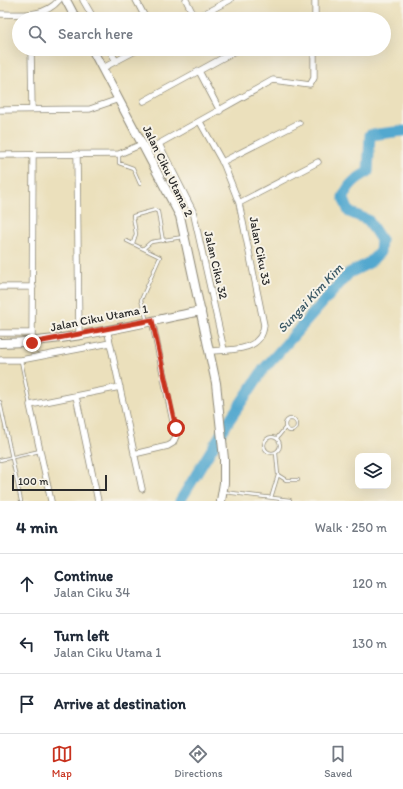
<!DOCTYPE html>
<meta charset="utf-8">
<style>
:root{--surface:#fff;--page:#f2f2f3;--text:#1f2937;--muted:#747a83;--line:#e0e1e3;--accent:#c8321e}
body{margin:0;font-family:Itim,sans-serif;background:var(--page);color:var(--text)}
.controls{position:absolute;right:12px;bottom:12px;display:grid;overflow:hidden;border-radius:8px;box-shadow:0 4px 16px #0002}
.controls button{width:36px;height:36px;display:grid;place-items:center;padding:0;border:0;border-bottom:1px solid var(--line);background:var(--surface);color:var(--text);font:20px sans-serif}
.scale{position:absolute;left:12px;bottom:10px;width:95px;box-sizing:border-box;padding-left:4px;border:2px solid #2b2b2b;border-top:0;font-size:11px;line-height:14px;white-space:nowrap;color:#2b2b2b;-webkit-text-stroke:3px #f7f3e8;paint-order:stroke}
.stop{position:absolute;width:12px;height:12px;margin:-9px;border:3px solid #c8321e;border-radius:50%;background:#fff}
.stop.end{background:#c8321e;border-color:#fff;box-shadow:0 1px 4px #0008}
.list{margin:0;padding:0;list-style:none}
h2{display:flex;justify-content:space-between;align-items:center;height:52px;margin:0;padding:0 16px;font-size:17px}
h2 small{font-size:13px;font-weight:400;color:var(--muted)}
.list li{display:grid;grid-template-columns:26px 1fr auto;gap:12px;align-items:center;box-sizing:border-box;height:60px;padding:0 16px;border-top:1px solid var(--line)}
.list b{display:block;font-size:15px;white-space:nowrap}
.list p{margin:0;font-size:13px;white-space:nowrap;color:var(--muted)}
.list em{font-size:13px;font-style:normal;color:var(--muted)}
.icon{flex:none;width:22px;height:22px;fill:none;stroke:currentColor;stroke-width:2;stroke-linecap:round;stroke-linejoin:round}
.map{position:relative;flex:none;width:403px;height:501px;overflow:hidden}
.search{position:absolute;background:var(--surface);box-shadow:0 4px 16px #0002;left:12px;right:12px;top:12px;height:44px;display:flex;align-items:center;gap:10px;box-sizing:border-box;padding:0 14px;border-radius:22px;color:var(--muted);font-size:15px}
.sheet{height:232px;background:var(--surface)}
nav{display:flex;justify-content:space-around;align-items:center;box-sizing:border-box;height:56px;border-top:1px solid var(--line);background:var(--surface);font-size:11px;color:var(--muted)}
nav a{display:grid;justify-items:center;gap:2px}
nav .on{color:var(--accent)}
.map>svg:first-child{display:block}
</style>
<div class="map">
<svg width="403" height="501" viewBox="0 0 403 501">
<rect width="100%" height="100%" fill="#f7f3e8"/>
<filter id="ink" filterUnits="userSpaceOnUse"><feTurbulence type="fractalNoise" baseFrequency=".025" numOctaves="2"/><feDisplacementMap in="SourceGraphic" scale="8" xChannelSelector="R" yChannelSelector="G"/><feConvolveMatrix kernelMatrix="1 2 1 2 8 2 1 2 1" color-interpolation-filters="sRGB"/></filter>
<filter id="wash" filterUnits="userSpaceOnUse"><feTurbulence type="fractalNoise" baseFrequency=".012" numOctaves="4" result="noise"/><feDisplacementMap in="SourceGraphic" scale="16" xChannelSelector="R" yChannelSelector="G"/><feGaussianBlur stdDeviation="0.9" result="paint"/><feColorMatrix in="noise" values="0 0 0 0 0 0 0 0 0 0 0 0 0 0 0 0 0 1.4 0 .05"/><feComposite in="paint" operator="in"/></filter>
<g filter="url(#wash)">
<rect width="100%" height="100%" fill="#ebe0bc"/>
<g fill="none" stroke-linecap="round" stroke-linejoin="round">
<!-- river -->
<path stroke="#53a8cf" stroke-width="11" d="M 180,501 L 230,419 L 263,370 L 349,273 L 369,263 L 380,252 L 381,240 L 368,220 L 349,212 L 343,197 C 349,184 355,179 368,172 L 370,135 L 403,131"/>
</g>
</g>
<g filter="url(#ink)">
<g fill="none" stroke-linecap="round" stroke-linejoin="round">
<!-- lane casing -->
<g stroke="#8b8674" stroke-width="4">
<path id="lane" d="M 119,155 L 119,163 L 133,168 L 140,184
M 127,241 L 160,257 L 141,300 L 147,321
M 133,243 L 136,234 L 133,216 L 155,210 L 158,212 L 163,241
M 144,248 L 151,242 L 183,237
M 21,361 L 30,405
M 0,402 L 21,501
M285 425a6 6 0 1 1 12 0a6 6 0 1 1-12 0Z
M264 445a8 8 0 1 1 16 0a8 8 0 1 1-16 0Z
M 277,438 L 285,428
M 276,453 L 278,475
M 0,460 L 40,451
M 224,492 L 290,500
M 271,498 L 278,475 L 286,480 L 298,480"/>
</g>
<!-- street casing -->
<g stroke="#8b8674" stroke-width="7">
<path id="street" d="M 83,0 L 94,19
M 136,0 L 146,19
M 186,0 L 195,18
M 0,14 C 21,14 44,18 59,0
M 194,19 L 230,0
M 315,19 L 315,0
M 31,49 L 32,109
M 109,49 L 116,61
M 103,68 L 139,49
M 199,71 L 220,111
M 144,101 L 239,49
M 0,110 L 90,109 L 119,99
M 200,122 L 224,165 L 239,203 L 264,325 C 262,352 230,350 209,351
M 159,144 L 193,211 L 224,350
M 146,151 L 273,80 L 310,85 L 314,78 L 314,49
M 77,154 L 79,335
M 0,155 L 119,154 L 142,144
M 222,162 L 299,123
M 239,203 L 318,162
M 0,287 L 33,287
M 107,329 L 142,489
M 0,333 L 32,333
M 32,343 L 33,155
M 0,360 L 21,360 L 110,343
M 76,396 L 98,501
M 134,454 L 168,446 L 173,443 L 176,436 L 152,320
M 51,501 L 30,405 L 120,387"/>
</g>
<!-- secondary casing -->
<g stroke="#8b8674" stroke-width="10">
<path id="secondary" d="M 66,0 L 76,19
M 92,49 L 180,216 L 216,383 L 224,459 L 224,483 L 221,501
M 0,343 C 68,342 135,324 201,311"/>
</g>
<!-- lane -->
<use href="#lane" stroke="#fff" stroke-width="2.5"/>
<!-- street -->
<use href="#street" stroke="#fff" stroke-width="5.5"/>
<!-- secondary -->
<use href="#secondary" stroke="#fff" stroke-width="8"/>
</g>
</g>
<g fill="none" stroke-linecap="round" stroke-linejoin="round" filter="url(#ink)">
<!-- route -->
<path stroke="#c8321e" stroke-width="5" d="M 32,343 L 152,320 L 176,428"/>
</g>
<g text-anchor="middle" dominant-baseline="central" stroke-width="4" stroke-linejoin="round" paint-order="stroke">
<!-- street labels -->
<g font-size="12" fill="#2b2b2b" stroke="#f7f3e8">
<text transform="translate(168 171) rotate(64)">Jalan Ciku Utama 2</text>
<text transform="translate(260 251) rotate(79)">Jalan Ciku 33</text>
<text transform="translate(216 265) rotate(77)">Jalan Ciku 32</text>
<text transform="translate(99 318) rotate(-11)">Jalan Ciku Utama 1</text>
</g>
<!-- water labels -->
<g font-size="13" font-style="italic" fill="#395764" stroke="#f7f3e8">
<text transform="translate(310 298) rotate(-47)">Sungai Kim Kim</text>
</g>
</g>
</svg>
<div class="controls">
<button><svg class="icon" aria-label="layers" viewBox="0 0 24 24"><path d="M12 4l9 5-9 5-9-5zM3 14l9 5 9-5"/></svg></button>
</div>
<div class="scale">100 m</div>
<div class="stop" style="left:176px;top:428px"></div>
<div class="stop end" style="left:32px;top:343px"></div>
<div class="search"><svg class="icon" aria-label="search" viewBox="0 0 24 24"><circle cx="10" cy="10" r="6"/><path d="M15 15l6 6"/></svg>Search here</div>
</div>
<section class="sheet">
<h2>4 min<small>Walk · 250 m</small></h2>
<ul class="list">
<li><svg class="icon" aria-label="ahead" viewBox="0 0 24 24"><path d="M12 20V5M6 11l6-6 6 6"/></svg><div><b>Continue</b><p>Jalan Ciku 34</p></div><em>120 m</em></li>
<li><svg class="icon" aria-label="left" viewBox="0 0 24 24"><path d="M17 20v-9H6M10 6l-5 5 5 5"/></svg><div><b>Turn left</b><p>Jalan Ciku Utama 1</p></div><em>130 m</em></li>
<li><svg class="icon" aria-label="arrive" viewBox="0 0 24 24"><path d="M6 21V4h12l-3 4 3 4H6"/></svg><div><b>Arrive at destination</b></div></li>
</ul>
</section>
<nav>
<a class="on"><svg class="icon" aria-label="map" viewBox="0 0 24 24"><path d="M3 6l6-2 6 2 6-2v14l-6 2-6-2-6 2zM9 4v14M15 6v14"/></svg>Map</a>
<a><svg class="icon" aria-label="directions" viewBox="0 0 24 24"><path d="M12 3l9 9-9 9-9-9zM9 14v-3h6M13 9l2 2-2 2"/></svg>Directions</a>
<a><svg class="icon" aria-label="saved" viewBox="0 0 24 24"><path d="M7 4h10v16l-5-4-5 4z"/></svg>Saved</a>
</nav>
